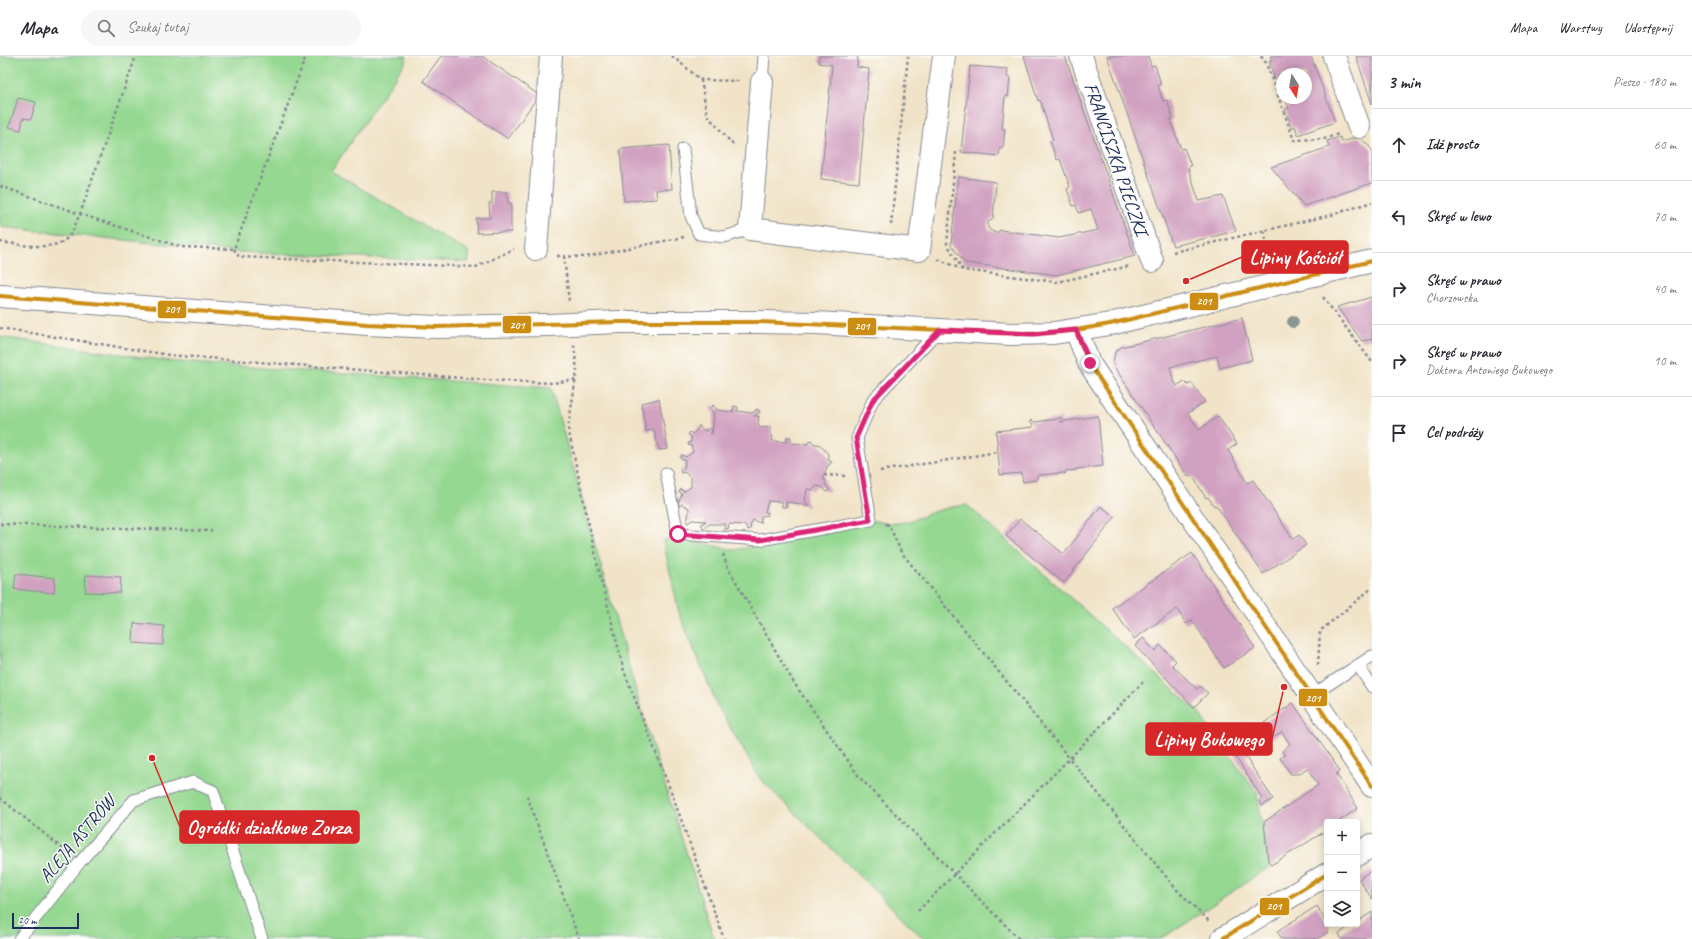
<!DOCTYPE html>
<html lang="pl">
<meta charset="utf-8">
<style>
:root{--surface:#fff;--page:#f7f7f7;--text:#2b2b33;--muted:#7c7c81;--line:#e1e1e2}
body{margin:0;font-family:Caveat,sans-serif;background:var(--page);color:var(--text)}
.controls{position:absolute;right:12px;bottom:12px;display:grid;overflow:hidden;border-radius:4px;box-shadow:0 2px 10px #0003}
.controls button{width:36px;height:36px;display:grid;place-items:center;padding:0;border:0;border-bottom:1px solid var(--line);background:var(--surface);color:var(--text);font:20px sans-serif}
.compass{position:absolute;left:1276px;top:12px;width:36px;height:36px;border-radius:50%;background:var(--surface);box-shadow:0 2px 10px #0003;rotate:169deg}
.scale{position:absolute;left:12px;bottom:10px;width:67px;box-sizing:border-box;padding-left:4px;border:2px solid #1b2f5e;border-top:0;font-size:11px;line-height:14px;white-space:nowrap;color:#1b2f5e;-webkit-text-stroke:3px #fdfcf7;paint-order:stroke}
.stop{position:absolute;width:12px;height:12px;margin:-9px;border:3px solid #db2777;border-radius:50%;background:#fff}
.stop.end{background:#db2777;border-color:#fff;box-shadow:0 1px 4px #0008}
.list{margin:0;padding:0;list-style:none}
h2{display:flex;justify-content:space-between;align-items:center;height:52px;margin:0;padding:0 16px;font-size:17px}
h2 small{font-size:13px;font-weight:400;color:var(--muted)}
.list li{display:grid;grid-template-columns:26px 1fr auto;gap:12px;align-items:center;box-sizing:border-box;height:72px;padding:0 16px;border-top:1px solid var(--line)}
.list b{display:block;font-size:15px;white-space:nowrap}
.list p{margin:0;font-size:13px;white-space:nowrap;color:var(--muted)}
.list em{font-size:13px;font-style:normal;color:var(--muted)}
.icon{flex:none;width:22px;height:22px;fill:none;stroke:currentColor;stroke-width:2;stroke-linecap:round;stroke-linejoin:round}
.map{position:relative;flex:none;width:1372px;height:883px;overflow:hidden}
header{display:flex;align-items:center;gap:24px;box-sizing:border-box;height:56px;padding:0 20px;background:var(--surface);border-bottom:1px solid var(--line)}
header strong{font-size:19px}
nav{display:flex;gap:22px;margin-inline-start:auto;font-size:14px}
.search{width:280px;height:36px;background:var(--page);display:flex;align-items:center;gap:10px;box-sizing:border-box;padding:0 14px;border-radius:22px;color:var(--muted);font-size:15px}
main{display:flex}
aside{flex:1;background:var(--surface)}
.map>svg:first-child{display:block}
</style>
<header>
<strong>Mapa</strong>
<div class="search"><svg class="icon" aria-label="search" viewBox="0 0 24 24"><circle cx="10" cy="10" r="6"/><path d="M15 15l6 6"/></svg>Szukaj tutaj</div>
<nav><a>Mapa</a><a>Warstwy</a><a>Udostępnij</a></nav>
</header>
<main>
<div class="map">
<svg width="1372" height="883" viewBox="0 0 1372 883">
<rect width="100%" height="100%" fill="#fdfcf7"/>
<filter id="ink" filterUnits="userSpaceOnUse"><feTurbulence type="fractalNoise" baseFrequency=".025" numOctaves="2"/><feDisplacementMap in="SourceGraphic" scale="8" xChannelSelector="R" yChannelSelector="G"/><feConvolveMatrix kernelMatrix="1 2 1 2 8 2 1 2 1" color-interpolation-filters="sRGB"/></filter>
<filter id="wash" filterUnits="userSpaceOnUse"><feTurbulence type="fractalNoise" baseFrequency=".012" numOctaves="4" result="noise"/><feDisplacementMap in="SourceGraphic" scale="16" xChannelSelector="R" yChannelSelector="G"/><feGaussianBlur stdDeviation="0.9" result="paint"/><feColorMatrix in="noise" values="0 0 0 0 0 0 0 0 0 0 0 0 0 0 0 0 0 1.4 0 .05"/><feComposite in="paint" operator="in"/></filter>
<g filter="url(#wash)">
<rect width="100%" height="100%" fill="#f1e3c7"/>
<!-- green -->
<path fill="#95d891" stroke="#588478" d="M 0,0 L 407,0 L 405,7 L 331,115 L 469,196 L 469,206 L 238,196 L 0,171 Z
M 0,281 L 176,306 L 551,332 L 644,664 L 714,883 L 0,883 Z
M 967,449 L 1197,655 L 1257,737 L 1269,811 L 1161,883 L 924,883 L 761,724 L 717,649 L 679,557 L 663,484 L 678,482 L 734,494 L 875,465 C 907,473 919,458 948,452 C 954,450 961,450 967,449 Z"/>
<g id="blocks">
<!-- building -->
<path fill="#d1a1c1" d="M 441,0 L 482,0 L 539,39 L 508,83 L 423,25 Z
M 819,0 L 858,0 L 857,11 L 869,13 L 859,127 L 821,123 L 832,9 L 819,7 Z
M 1024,0 L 1065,0 L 1135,200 L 1057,219 L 965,207 L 951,189 L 958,121 L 996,126 L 993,163 L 988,166 L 988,172 L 993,176 L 998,176 L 1000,174 L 1059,182 L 1098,174 L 1091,153 L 1079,157 L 1076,149 L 1073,150 L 1067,133 L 1070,131 L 1060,103 L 1057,104 L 1050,85 L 1053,84 L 1040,44 L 1038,45 Z
M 1107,0 L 1148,0 L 1151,10 L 1155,9 L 1161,28 L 1158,29 L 1163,45 L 1167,44 L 1173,63 L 1170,64 L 1181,93 L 1184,92 L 1191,110 L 1188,112 L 1199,145 L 1223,140 L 1236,175 L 1173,190 Z
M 1270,0 L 1311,0 L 1335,66 L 1298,79 L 1295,70 L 1292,72 L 1285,53 L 1289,52 L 1285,42 L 1306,42 L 1306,18 L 1282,18 L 1282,33 L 1278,23 L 1275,24 L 1269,5 L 1272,4 Z
M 1356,0 L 1372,0 L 1372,48 Z
M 970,10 L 1008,13 L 1007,21 L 1010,22 L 1008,41 L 1005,40 L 1002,73 L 1005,73 L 1003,92 L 1000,92 L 999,100 L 961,96 Z
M 18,42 L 36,46 L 31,63 L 23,62 L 21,74 L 9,71 Z
M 1340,81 L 1342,86 L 1359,81 L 1370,91 L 1372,94 L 1372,127 L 1304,150 L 1271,111 L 1329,91 L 1327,85 Z
M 669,89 L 672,133 L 656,134 L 657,143 L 624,145 L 620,93 Z
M 492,136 L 507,136 L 508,147 L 511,147 L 511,176 L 477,177 L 476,162 L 490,162 L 489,147 L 492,147 Z
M 1372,241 L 1372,283 L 1362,285 L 1337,251 Z
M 1242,262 L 1252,304 L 1220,312 L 1217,300 L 1170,311 L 1173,323 L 1177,330 L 1184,325 L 1188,329 L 1192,327 L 1205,346 L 1188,357 L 1199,374 L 1218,360 L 1237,388 L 1228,394 L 1247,427 L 1253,424 L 1293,483 L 1299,479 L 1306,489 L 1263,518 L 1216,449 L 1214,450 L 1208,441 L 1206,442 L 1192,419 L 1188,421 L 1115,312 L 1113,307 L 1115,296 L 1121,291 Z
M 659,343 L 668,393 L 659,394 L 654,374 L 646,375 L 641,347 Z
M 713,349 L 717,354 L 733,356 L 734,350 L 738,351 L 737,355 L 752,357 L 757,353 L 760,356 L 754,360 L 759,360 L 758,367 L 760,372 L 771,371 L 771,380 L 773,380 L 772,385 L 786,386 L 787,381 L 791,381 L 791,387 L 807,388 L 811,384 L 814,388 L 819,388 L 828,398 L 828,404 L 832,406 L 827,411 L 823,423 L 826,424 L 825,428 L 830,434 L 827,436 L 822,431 L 816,430 L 813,434 L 807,433 L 805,445 L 809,450 L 806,451 L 803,448 L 786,446 L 786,451 L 782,451 L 782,446 L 768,445 L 765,456 L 768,457 L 767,460 L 765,459 L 762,460 L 760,464 L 762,466 L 760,467 L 753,464 L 750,470 L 751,472 L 748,474 L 744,469 L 729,468 L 728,473 L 724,473 L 725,468 L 709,468 L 704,472 L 701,469 L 706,465 L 692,464 L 688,467 L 686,464 L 688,462 L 689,452 L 682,448 L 680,450 L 678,447 L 682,438 L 679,436 L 681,433 L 683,436 L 691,431 L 691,423 L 685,416 L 681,417 L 680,414 L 684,413 L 685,404 L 680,402 L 682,399 L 686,401 L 693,396 L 691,389 L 689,390 L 688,387 L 691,386 L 691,380 L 688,378 L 690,376 L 692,378 L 698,373 L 698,370 L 700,370 L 701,373 L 707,375 L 710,372 L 712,374 L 710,377 L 712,378 L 714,357 L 710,352 Z
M 1098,360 L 1103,410 L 1076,413 L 1076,414 L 1066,415 L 1065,418 L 1064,417 L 1039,419 L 1038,421 L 1037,420 L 1037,424 L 1023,426 L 1021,417 L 1000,419 L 996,375 L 1033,371 L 1033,368 L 1030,366 L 1031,364 L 1034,366 L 1058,363 L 1060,361 L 1062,363 L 1060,366 Z
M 1101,450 L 1115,461 L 1064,527 L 1006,480 L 1020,463 L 1064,498 Z
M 1192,497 L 1255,592 L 1224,612 L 1192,564 L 1186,568 L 1177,553 L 1134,583 L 1112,552 Z
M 16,518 L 55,522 L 54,537 L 14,533 Z
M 86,519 L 121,521 L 120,537 L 85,536 Z
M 134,567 L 164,570 L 163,589 L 133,587 Z
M 1143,582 L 1155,595 L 1160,589 L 1176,605 L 1172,609 L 1197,633 L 1200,630 L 1208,637 L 1194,651 L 1135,590 Z
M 1293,647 L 1340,715 L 1336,718 L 1358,752 L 1338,766 L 1327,766 L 1327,774 L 1271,809 L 1268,804 L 1264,766 L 1318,729 L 1307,712 L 1299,718 L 1291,718 L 1280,702 L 1285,699 L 1282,696 L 1284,693 L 1290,688 L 1282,676 L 1245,700 L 1273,743 L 1262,750 L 1259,745 L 1262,742 L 1229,691 Z
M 1372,814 L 1372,843 L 1359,823 Z
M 1317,850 L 1329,872 L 1328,876 L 1317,883 L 1282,883 L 1277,875 Z
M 1372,856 L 1372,883 L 1342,883 L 1339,878 L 1353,868 L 1357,868 L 1357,866 Z"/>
</g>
</g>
<g filter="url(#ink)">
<use href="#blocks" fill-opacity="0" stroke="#868992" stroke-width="1"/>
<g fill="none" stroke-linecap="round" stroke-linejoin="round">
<!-- lane casing -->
<g stroke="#868992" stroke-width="13">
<path id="lane" d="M 762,26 L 764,0
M 683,93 L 691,160 L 699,178 L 724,181 L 750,173
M 666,417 L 678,478 L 760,484 L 871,464 L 857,382 L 873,344 L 939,274
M 1358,609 L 1372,631
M 1311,640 L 1372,600
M 19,883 L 80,806 L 134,744 L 193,726 L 213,735 L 262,883"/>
</g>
<!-- street casing -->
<g stroke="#868992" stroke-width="24">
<path id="street" d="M 1081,0 L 1152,205
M 1334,0 L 1359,71
M 762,26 L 750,173 L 919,194 L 944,0
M 536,193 L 551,0
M 1076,274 L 1089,307 L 1372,730"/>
</g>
<!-- secondary casing -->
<g stroke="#868992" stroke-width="24">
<path id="secondary" d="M 0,240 L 367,268 L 437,271 L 548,269
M 619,266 L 760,266 L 816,267 L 1010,278 L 1054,277 L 1110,268 L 1372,205
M 1357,799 L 1372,789
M 1222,883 L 1327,818"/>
</g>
<!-- path -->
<path stroke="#868992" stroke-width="2.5" stroke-dasharray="3 3" stroke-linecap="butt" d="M 672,0 L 701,24 L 739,25
M 1261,0 L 1266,7 L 1294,84 L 1324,83 L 1339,78
M 701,24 L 707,59 L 735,91
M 956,96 L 947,188 L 963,214
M 0,130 L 80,158 L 181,191 L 234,193 L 306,0
M 891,169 L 908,0
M 1264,175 L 1271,206
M 0,186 C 19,188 56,197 69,180 C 74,175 76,165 80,158 L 136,0
M 234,193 L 239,201 L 476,211 L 514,193
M 1173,196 L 1331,159 L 1372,146
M 557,200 L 585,201 L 684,181
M 564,200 L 569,246
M 938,203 L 963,214 L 1057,226 L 1130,210
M 1323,241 L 1372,306
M 0,272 L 169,299 L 487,324 L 552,327 L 575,324
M 574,289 L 577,315 L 568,372 L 598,511 L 624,615 L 672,738 L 724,883
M 880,415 L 998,396
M 824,419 L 847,420
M 0,468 L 212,475
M 886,468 L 889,469 L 901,496 L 1177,834 L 1209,865
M 723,498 L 727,510 L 794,627 L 860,722 L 1019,883
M 1318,609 L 1320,575 L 1372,532
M 527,740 L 579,883
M 0,742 L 67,796
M 918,855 L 1070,702 L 1144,625"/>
<!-- lane -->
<use href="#lane" stroke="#fff" stroke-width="11"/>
<!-- street -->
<use href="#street" stroke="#fff" stroke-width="22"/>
<!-- secondary -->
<use href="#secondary" stroke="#fff" stroke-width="22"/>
<!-- secondary-bridge casing -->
<g stroke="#868992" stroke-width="24" stroke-linecap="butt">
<path id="secondary-bridge" d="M 548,269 L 619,266"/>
</g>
<!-- secondary-bridge -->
<use href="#secondary-bridge" stroke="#fff" stroke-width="22"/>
<!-- bus-1 casing -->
<g stroke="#fdfcf7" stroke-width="7">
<path id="bus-1" d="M 0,240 L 367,268 L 437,271 L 619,266 L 760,266 L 1033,278 L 1076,274 L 1110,268 L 1372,205
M 1076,274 L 1089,307 L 1372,730
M 1222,883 L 1327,818"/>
</g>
<!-- bus-1 -->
<use href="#bus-1" stroke="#cb8e13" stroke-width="4"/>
</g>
<!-- trees -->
<circle fill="#8c9794" cx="1293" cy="266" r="6"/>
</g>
<g fill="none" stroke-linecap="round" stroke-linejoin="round" filter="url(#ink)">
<!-- route -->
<path stroke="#db2777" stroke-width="5" d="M 678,478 L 760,484 L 870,464 L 856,382 L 873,344 L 940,274 L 1033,278 L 1076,274 L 1090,307"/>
</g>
<g text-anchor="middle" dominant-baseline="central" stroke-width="3" stroke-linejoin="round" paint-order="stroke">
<!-- street labels -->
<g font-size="19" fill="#1b2f5e" stroke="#fdfcf7">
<text transform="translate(1116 103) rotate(71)">FRANCISZKA PIECZKI</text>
<text transform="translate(77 783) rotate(-50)">ALEJA ASTRÓW</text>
</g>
</g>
<!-- callouts -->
<path fill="none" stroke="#d62828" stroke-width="1.5" d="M1186 225L1242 201M1284 631L1272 683M152 702L180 771"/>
<g fill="#d62828" stroke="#fdfcf7" stroke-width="1.5">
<circle cx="1186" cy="225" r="4"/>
<circle cx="1284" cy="631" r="4"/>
<circle cx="152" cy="702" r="4"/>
</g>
<g fill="#d62828" stroke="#d62828" stroke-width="1.5">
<rect x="1242" y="185" width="106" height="32" rx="4"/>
<rect x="1146" y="667" width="126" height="32" rx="4"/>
<rect x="180" y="755" width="179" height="32" rx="4"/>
</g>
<g font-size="20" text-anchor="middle" font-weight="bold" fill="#fff">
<text x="1295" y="208">Lipiny Kościół</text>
<text x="1209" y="690">Lipiny Bukowego</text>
<text x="269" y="778">Ogródki działkowe Zorza</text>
</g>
<g stroke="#fdfcf7" stroke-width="1.5">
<rect x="1189" y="236" width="30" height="19" rx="4" fill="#cb8e13"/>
<rect x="157" y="244" width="30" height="19" rx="4" fill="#cb8e13"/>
<rect x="502" y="259" width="30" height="19" rx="4" fill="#cb8e13"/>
<rect x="847" y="261" width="30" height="19" rx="4" fill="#cb8e13"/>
<rect x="1298" y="632" width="30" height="19" rx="4" fill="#cb8e13"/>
<rect x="1259" y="841" width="31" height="19" rx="4" fill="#cb8e13"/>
</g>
<g font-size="11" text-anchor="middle" font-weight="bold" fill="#fff">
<text x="1204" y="249">201</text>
<text x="172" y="257">201</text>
<text x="517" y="273">201</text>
<text x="862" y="274">201</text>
<text x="1313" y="646">201</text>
<text x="1274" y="854">201</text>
</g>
</svg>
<div class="controls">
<button>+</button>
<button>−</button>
<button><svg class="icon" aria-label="layers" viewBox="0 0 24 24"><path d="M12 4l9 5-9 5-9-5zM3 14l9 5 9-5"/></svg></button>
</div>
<svg class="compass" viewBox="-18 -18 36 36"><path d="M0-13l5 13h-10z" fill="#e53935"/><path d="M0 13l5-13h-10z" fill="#7c7c81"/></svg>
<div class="scale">20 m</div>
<div class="stop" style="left:678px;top:478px"></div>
<div class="stop end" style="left:1090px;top:307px"></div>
</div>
<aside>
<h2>3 min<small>Pieszo · 180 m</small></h2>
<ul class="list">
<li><svg class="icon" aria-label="ahead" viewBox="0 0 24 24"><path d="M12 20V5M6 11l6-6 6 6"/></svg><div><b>Idź prosto</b></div><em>60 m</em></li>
<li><svg class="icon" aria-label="left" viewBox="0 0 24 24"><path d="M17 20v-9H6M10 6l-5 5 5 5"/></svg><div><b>Skręć w lewo</b></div><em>70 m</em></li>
<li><svg class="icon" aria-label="right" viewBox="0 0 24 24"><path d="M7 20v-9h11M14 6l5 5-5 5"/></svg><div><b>Skręć w prawo</b><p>Chorzowska</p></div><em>40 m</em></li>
<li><svg class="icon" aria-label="right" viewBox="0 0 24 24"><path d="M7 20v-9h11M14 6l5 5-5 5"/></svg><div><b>Skręć w prawo</b><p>Doktora Antoniego Bukowego</p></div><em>10 m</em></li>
<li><svg class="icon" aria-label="arrive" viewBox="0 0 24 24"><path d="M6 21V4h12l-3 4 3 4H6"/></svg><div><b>Cel podróży</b></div></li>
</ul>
</aside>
</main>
